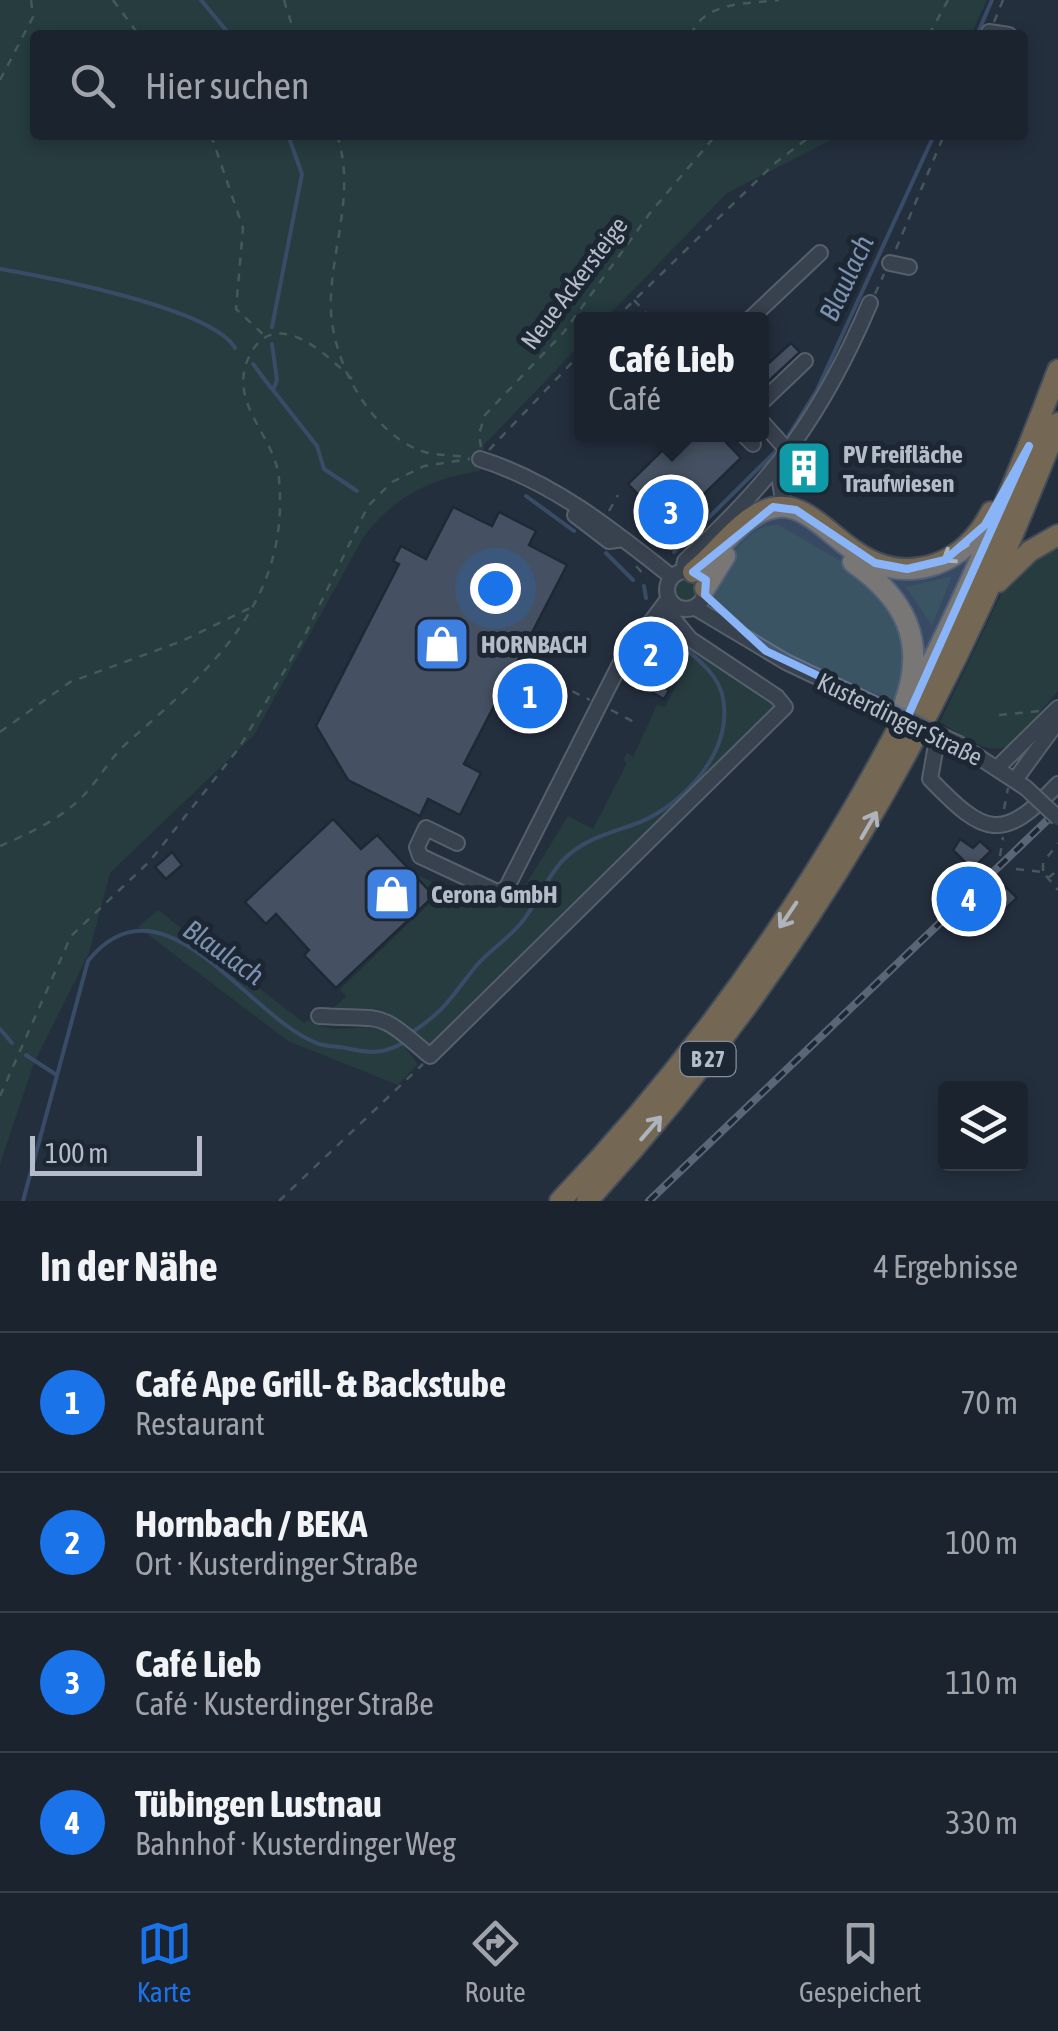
<!DOCTYPE html>
<html lang="de">
<meta charset="utf-8">
<style>
:root{--surface:#1b232e;--page:#282f3a;--text:#f1f3f6;--muted:#a0a4aa;--line:#39404a;--accent:#1a73e8}
body{margin:0;font-family:"Asap Condensed",sans-serif;background:var(--page);color:var(--text)}
.controls{position:absolute;right:30px;bottom:30px;display:grid;overflow:hidden;border-radius:10px;box-shadow:0 5px 15px #0003}
.controls button{width:90px;height:90px;display:grid;place-items:center;padding:0;border:0;border-bottom:2px solid var(--line);background:var(--surface);color:var(--text);font:50px sans-serif}
.scale{position:absolute;left:30px;bottom:25px;width:172px;box-sizing:border-box;padding-left:10px;border:5px solid #b4bcc9;border-top:0;font-size:28px;line-height:35px;white-space:nowrap;color:#b4bcc9;-webkit-text-stroke:8px #1d2633;paint-order:stroke}
.you{position:absolute;left:495px;top:588px;width:35px;height:35px;margin:-25px;border:8px solid #fff;border-radius:50%;background:#1a73e8;box-shadow:0 0 0 15px #1a73e833}
.badge{display:grid;place-items:center;width:65px;height:65px;border-radius:50%;background:var(--accent);color:#fff;font-size:32px;font-weight:700}
.pin{position:absolute;translate:-50% -50%;border:5px solid #fff;box-shadow:0 2px 10px #0006}
.popup{position:absolute;left:574px;top:312px;width:195px;height:130px;box-sizing:border-box;display:grid;place-content:center;border-radius:10px;background:var(--surface);filter:drop-shadow(0 2px 8px #0005);font-size:32px;white-space:nowrap;color:var(--muted)}
.popup b{font-size:38px;color:var(--text)}
.popup::after{content:'';position:absolute;left:50%;top:100%;margin-left:-20px;border:20px solid transparent;border-top-color:var(--surface)}
.list{margin:0;padding:0;list-style:none}
h2{display:flex;justify-content:space-between;align-items:center;height:130px;margin:0;padding:0 40px;font-size:42px}
h2 small{font-size:32px;font-weight:400;color:var(--muted)}
.list li{display:grid;grid-template-columns:65px 1fr auto;gap:30px;align-items:center;box-sizing:border-box;height:140px;padding:0 40px;border-top:2px solid var(--line)}
.list b{display:block;font-size:38px;white-space:nowrap}
.list p{margin:0;font-size:32px;white-space:nowrap;color:var(--muted)}
.list em{font-size:32px;font-style:normal;color:var(--muted)}
.icon{flex:none;width:55px;height:55px;fill:none;stroke:currentColor;stroke-width:2;stroke-linecap:round;stroke-linejoin:round}
.map{position:relative;flex:none;width:1058px;height:1201px;overflow:hidden}
.search{position:absolute;background:var(--surface);box-shadow:0 5px 15px #0003;left:30px;right:30px;top:30px;height:110px;display:flex;align-items:center;gap:25px;box-sizing:border-box;padding:0 35px;border-radius:10px;color:var(--muted);font-size:38px}
.sheet{height:690px;background:var(--surface)}
nav{display:flex;justify-content:space-around;align-items:center;box-sizing:border-box;height:140px;border-top:2px solid var(--line);background:var(--surface);font-size:28px;color:var(--muted)}
nav a{display:grid;justify-items:center;gap:5px}
nav .on{color:var(--accent)}
.map>svg:first-child{display:block}
</style>
<div class="map">
<svg width="1058" height="1201" viewBox="0 0 1058 1201">
<rect width="100%" height="100%" fill="#242f3e"/>
<!-- green -->
<path fill="#263c3f" d="M 0,0 L 987,0 L 971,35 L 35,35 L 35,135 L 841,135 L 727,193 L 605,319 L 581,320 L 581,344 L 484,445 L 480,471 C 429,479 396,496 364,536 L 254,735 L 110,873 L 89,953 L 34,1063 L 0,1164 Z
M 779,525 L 864,575 L 906,629 L 900,702 C 863,690 723,635 714,598 C 710,582 720,567 730,557 C 744,540 756,524 779,525 Z
M 1058,539 L 1058,691 L 1015,742 C 991,761 963,735 940,722 L 1004,588 Z
M 952,576 L 932,626 L 906,587 Z
M674 590a12 12 0 1 1 24 0a12 12 0 1 1-24 0Z
M 673,629 L 772,702 L 775,712 L 432,1046 L 422,1046 L 390,1021 L 324,1016 L 346,997 L 340,989 L 435,898 L 414,874 C 448,885 479,921 515,902 L 568,816 L 593,829 L 627,763 L 623,760 L 627,753 L 633,757 L 657,705 L 665,707 L 678,682 L 635,660 Z
M 158,910 L 304,1023 L 308,1020 C 339,1040 366,1017 392,1034 C 402,1041 410,1055 418,1064 L 398,1085 L 288,1041 L 138,927 Z"/>
<g fill="none" stroke-linecap="round" stroke-linejoin="round">
<!-- stream -->
<path stroke="#394c67" stroke-width="4" d="M 201,0 L 230,35
M 977,35 L 992,0
M 0,269 C 47,277 212,308 235,348
M 272,327 L 302,174 L 288,135
M 272,344 L 277,380 L 273,390 L 317,446 L 324,469 L 357,491
M 253,364 L 271,388
M 789,435 L 817,390 L 934,135
M 526,496 L 574,531
M 674,552 L 777,450
M 606,553 L 633,580
M 644,586 L 646,598
M 0,1029 L 12,1043
M 414,1031 C 448,1008 452,995 477,965 C 490,950 508,939 521,923 C 538,903 545,879 563,860 C 585,838 611,833 638,823 C 684,804 733,752 723,698 C 718,670 688,653 670,635
M 26,1055 L 55,1074
M 23,1201 L 88,961 C 164,867 248,1019 319,1044 C 329,1047 340,1046 350,1049 C 371,1053 382,1054 401,1044"/>
</g>
<!-- building -->
<path fill="#455162" stroke="#1f2835" stroke-width="2.5" d="M 791,343 L 800,352 L 761,388 L 761,370 Z
M 679,434 L 718,434 L 741,458 L 670,527 L 628,484 Z
M 453,507 L 492,526 L 499,512 L 536,531 L 529,545 L 567,565 L 464,764 L 481,773 L 460,815 L 428,799 L 420,816 L 348,780 L 316,726 L 399,564 L 393,561 L 401,546 L 426,559 Z
M 642,675 L 669,690 L 664,699 L 637,684 Z
M 333,819 L 361,849 L 377,835 L 434,896 L 336,988 L 304,955 L 309,950 L 276,914 L 266,924 L 245,902 Z
M 960,839 L 973,848 L 980,841 L 991,851 L 972,869 L 953,850 Z
M 172,852 L 182,865 L 166,879 L 155,867 Z
M 1006,887 L 1017,898 L 981,931 L 973,922 Z"/>
<g fill="none" stroke-linecap="round" stroke-linejoin="round">
<!-- minor casing -->
<g stroke="#565f6c" stroke-width="18">
<path id="minor" d="M 989,32 L 1009,35
M 890,263 L 909,267
M 749,320 L 820,253
M 761,403 L 805,361
M 761,421 L 789,452
M 743,434 L 753,444
M 788,454 L 800,465
M 480,459 C 553,482 613,530 672,577
M 778,469 L 784,506
M 575,515 L 609,541 L 623,539
M 683,571 L 685,561 C 775,478 822,416 870,303
M667 590a19 19 0 1 1 38 0a19 19 0 1 1-38 0Z
M 694,607 L 786,662 L 870,702
M 959,744 L 1026,788
M 936,745 L 930,779 C 985,836 1002,843 1058,784
M 997,768 L 1058,708
M 1015,780 L 1058,721
M 457,843 L 426,828 L 417,847 L 420,856 L 497,892 L 506,889 L 621,662 L 669,598
M 319,1016 C 388,1020 375,1009 430,1056 L 785,707 L 777,697 L 690,639 L 671,616"/>
</g>
<!-- highway casing -->
<g stroke="#434c59" stroke-width="24">
<path id="highway" d="M 853,562 C 904,598 927,640 905,702
M 693,572 C 718,553 744,511 777,507 C 826,501 855,591 936,564 C 961,555 979,536 991,512
M 998,582 L 1030,551 L 1058,535
M 705,588 L 725,556
M 560,1201 C 791,960 942,679 1058,370
M 587,1201 C 799,970 946,715 1058,423"/>
</g>
<!-- path -->
<path stroke="#44595c" stroke-width="2.5" stroke-dasharray="8 8" stroke-linecap="butt" d="M 113,0 L 139,35
M 284,0 L 295,35
M 994,22 L 1003,0
M 691,35 C 704,1 748,4 779,0
M 929,35 L 948,0
M 0,80 L 33,17 L 31,0
M 211,135 L 243,228 L 236,309 L 265,336
M 337,135 C 355,189 334,240 331,295 C 327,351 364,425 416,449 C 432,456 452,455 469,457
M 896,249 L 944,135
M 875,294 L 884,274
M 634,300 L 652,320
M 614,320 L 774,164 L 812,135
M 481,447 L 479,434 L 485,415 L 564,332 L 650,213 L 716,135
M 489,450 L 581,353
M 609,511 L 618,495
M 636,566 L 647,578
M 515,663 L 590,700
M 611,710 L 634,722
M 999,715 L 1040,711
M 0,732 L 70,682 L 182,641 L 254,606
M 1004,809 L 1008,788
M 0,846 C 28,834 63,818 84,795 C 100,778 110,758 128,742 C 212,668 290,601 279,479 C 275,433 223,401 252,351 C 279,307 329,357 352,379
M 1000,856 L 1003,837
M 1016,869 L 1043,872 L 1058,890
M 1043,871 L 1043,863 L 1058,843
M 1048,878 L 1058,870
M 0,1096 L 71,936 L 150,861 L 239,748 L 303,639 L 368,506 L 392,482 L 424,466 L 470,459
M 279,1201 L 423,1064"/>
<!-- minor -->
<use href="#minor" stroke="#38414e" stroke-width="14"/>
<!-- highway -->
<use href="#highway" stroke="#746855" stroke-width="20"/>
<!-- rail casing -->
<g stroke="#5a6575" stroke-width="8">
<path id="rail" d="M 649,1201 L 1058,810"/>
</g>
<!-- rail -->
<use href="#rail" stroke="#1d2633" stroke-width="4" stroke-dasharray="11" stroke-linecap="butt"/>
<!-- minor-bridge casing -->
<g stroke="#565f6c" stroke-width="18" stroke-linecap="butt">
<path id="minor-bridge" d="M 870,702 L 959,744
M 1026,788 L 1058,818"/>
</g>
<!-- minor-bridge -->
<use href="#minor-bridge" stroke="#38414e" stroke-width="14"/>
</g>
<!-- one-way arrows -->
<defs><path id="oneway-shaft" d="M-6 0H5M1.5-3L5.5 0L1.5 3" fill="none" stroke-width="1.6" stroke-linecap="round" stroke-linejoin="round" transform="scale(2.5)"/></defs>
<g stroke="#aeb4bd">
<use href="#oneway-shaft" transform="translate(955 553) rotate(147)"/>
<use href="#oneway-shaft" transform="translate(869 825) rotate(-60)"/>
<use href="#oneway-shaft" transform="translate(788 915) rotate(124)"/>
<use href="#oneway-shaft" transform="translate(651 1128) rotate(-49)"/>
</g>
<!-- marked area -->
<path fill="#8ab4f8" fill-opacity="0.2" stroke="#8ab4f8" stroke-width="8" stroke-linejoin="round" d="M 1029,446 L 907,718 L 766,651 L 705,595 L 706,580 L 693,572 L 773,507 L 796,510 L 875,563 L 907,569 L 945,560 L 985,525 Z"/>
<!-- icons -->
<defs>
<g id="building-square" transform="scale(2.875)"><rect x="-9" y="-9" width="18" height="18" rx="4" fill="#0f9aa8" stroke="#1d2633"/><path d="M-4-6H4V6H1V3H-1V6H-4ZM-2.5-4.3h1.7v1.8h-1.7ZM.8-4.3h1.7v1.8H.8ZM-2.5-1h1.7V.8h-1.7ZM.8-1h1.7V.8H.8Z" fill="#fff"/></g>
<g id="shop-square" transform="scale(2.875)"><rect x="-9" y="-9" width="18" height="18" rx="4" fill="#3f7fe0" stroke="#1d2633"/><path d="M-5-2.5h2.3a2.7 3.5 0 0 1 5.4 0H5L5.5 6h-11ZM-1.5-2.5h3a1.5 2.3 0 0 0-3 0Z" fill="#fff"/></g>
</defs>
<g fill-rule="evenodd">
<use href="#building-square" x="804" y="468"/>
<use href="#shop-square" x="442" y="644"/>
<use href="#shop-square" x="392" y="894"/>
</g>
<g text-anchor="middle" dominant-baseline="central" stroke-width="10" stroke-linejoin="round" paint-order="stroke">
<!-- shield labels -->
<rect fill="#1d2633" stroke="#878f9c" stroke-width="2.5" x="680.5" y="1042" width="55" height="34" rx="8"/>
<g font-size="22" font-weight="bold" fill="#b4bcc9">
<text x="708" y="1059">B 27</text>
</g>
<!-- street labels -->
<g font-size="25" fill="#b4bcc9" stroke="#1d2633">
<text transform="translate(574 283) rotate(-53)">Neue Ackersteige</text>
<text transform="translate(900 719) rotate(26)">Kusterdinger Straße</text>
</g>
<!-- poi labels -->
<g font-size="25" font-weight="bold" fill="#b4bcc9" stroke="#1d2633" text-anchor="start">
<text x="843" y="454">PV Freifläche<tspan x="843" dy="29">Traufwiesen</tspan></text>
<text x="481" y="644">HORNBACH</text>
<text x="431" y="894">Cerona GmbH</text>
</g>
<!-- water labels -->
<g font-size="28" font-style="italic" fill="#7c92b1" stroke="#1d2633">
<text transform="translate(846 278) rotate(-65)">Blaulach</text>
<text transform="translate(224 952) rotate(35)">Blaulach</text>
</g>
</g>
</svg>
<div class="controls">
<button><svg class="icon" aria-label="layers" viewBox="0 0 24 24"><path d="M12 4l9 5-9 5-9-5zM3 14l9 5 9-5"/></svg></button>
</div>
<div class="scale">100 m</div>
<div class="you"></div>
<div class="pin badge" style="left:530px;top:696px">1</div>
<div class="pin badge" style="left:651px;top:654px">2</div>
<div class="pin badge" style="left:671px;top:512px">3</div>
<div class="popup"><b>Café Lieb</b>Café</div>
<div class="pin badge" style="left:969px;top:899px">4</div>
<div class="search"><svg class="icon" aria-label="search" viewBox="0 0 24 24"><circle cx="10" cy="10" r="6"/><path d="M15 15l6 6"/></svg>Hier suchen</div>
</div>
<section class="sheet">
<h2>In der Nähe<small>4 Ergebnisse</small></h2>
<ul class="list">
<li><span class="badge">1</span><div><b>Café Ape Grill- &amp; Backstube</b><p>Restaurant</p></div><em>70 m</em></li>
<li><span class="badge">2</span><div><b>Hornbach / BEKA</b><p>Ort · Kusterdinger Straße</p></div><em>100 m</em></li>
<li><span class="badge">3</span><div><b>Café Lieb</b><p>Café · Kusterdinger Straße</p></div><em>110 m</em></li>
<li><span class="badge">4</span><div><b>Tübingen Lustnau</b><p>Bahnhof · Kusterdinger Weg</p></div><em>330 m</em></li>
</ul>
</section>
<nav>
<a class="on"><svg class="icon" aria-label="map" viewBox="0 0 24 24"><path d="M3 6l6-2 6 2 6-2v14l-6 2-6-2-6 2zM9 4v14M15 6v14"/></svg>Karte</a>
<a><svg class="icon" aria-label="directions" viewBox="0 0 24 24"><path d="M12 3l9 9-9 9-9-9zM9 14v-3h6M13 9l2 2-2 2"/></svg>Route</a>
<a><svg class="icon" aria-label="saved" viewBox="0 0 24 24"><path d="M7 4h10v16l-5-4-5 4z"/></svg>Gespeichert</a>
</nav>
